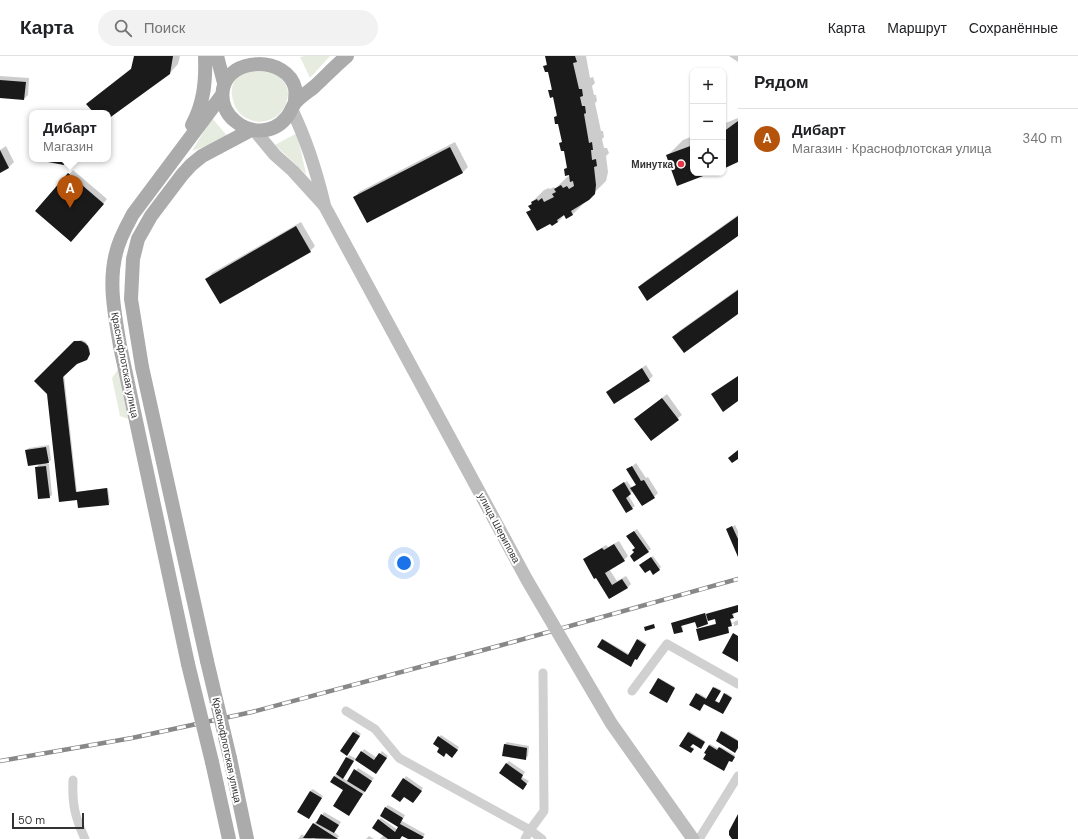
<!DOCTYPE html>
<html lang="ru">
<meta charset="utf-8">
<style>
:root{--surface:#fff;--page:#f2f2f2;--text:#202124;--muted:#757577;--line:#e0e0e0;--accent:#b45309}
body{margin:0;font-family:"DM Sans",sans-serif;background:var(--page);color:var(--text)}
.controls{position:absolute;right:12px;top:12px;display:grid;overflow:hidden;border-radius:8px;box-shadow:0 1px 3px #0004}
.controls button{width:36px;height:36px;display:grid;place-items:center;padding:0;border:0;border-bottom:1px solid var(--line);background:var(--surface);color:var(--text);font:20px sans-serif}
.scale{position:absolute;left:12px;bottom:10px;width:72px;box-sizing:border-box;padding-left:4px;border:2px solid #333;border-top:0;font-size:11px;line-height:14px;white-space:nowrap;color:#333;-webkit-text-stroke:3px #fff;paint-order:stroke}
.you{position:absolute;left:404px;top:507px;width:14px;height:14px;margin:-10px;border:3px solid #fff;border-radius:50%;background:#1a73e8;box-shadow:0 0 0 6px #1a73e833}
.badge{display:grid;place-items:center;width:26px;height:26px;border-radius:50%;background:var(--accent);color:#fff;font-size:13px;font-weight:700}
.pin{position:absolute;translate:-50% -33px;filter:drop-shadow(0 1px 2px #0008)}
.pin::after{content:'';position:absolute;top:21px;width:14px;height:12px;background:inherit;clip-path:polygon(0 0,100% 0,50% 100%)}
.popup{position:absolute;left:29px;top:54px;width:82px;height:52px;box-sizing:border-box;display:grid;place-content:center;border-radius:8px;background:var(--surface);filter:drop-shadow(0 1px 3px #0005);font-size:13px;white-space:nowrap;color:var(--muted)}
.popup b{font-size:15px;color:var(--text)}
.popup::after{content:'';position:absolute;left:50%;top:100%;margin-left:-8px;border:8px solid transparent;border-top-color:var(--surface)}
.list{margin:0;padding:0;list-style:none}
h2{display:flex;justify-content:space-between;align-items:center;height:52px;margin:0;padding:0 16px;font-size:17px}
h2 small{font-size:13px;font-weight:400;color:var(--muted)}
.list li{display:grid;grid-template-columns:26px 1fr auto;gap:12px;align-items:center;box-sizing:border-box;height:60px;padding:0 16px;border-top:1px solid var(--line)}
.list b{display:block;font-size:15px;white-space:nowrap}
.list p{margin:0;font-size:13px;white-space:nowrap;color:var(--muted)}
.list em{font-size:13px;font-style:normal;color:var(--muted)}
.icon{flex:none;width:22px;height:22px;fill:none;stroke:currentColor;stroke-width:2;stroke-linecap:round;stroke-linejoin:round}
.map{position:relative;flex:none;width:738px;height:783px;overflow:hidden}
header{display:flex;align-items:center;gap:24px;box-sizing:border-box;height:56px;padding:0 20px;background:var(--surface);border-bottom:1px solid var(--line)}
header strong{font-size:19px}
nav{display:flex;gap:22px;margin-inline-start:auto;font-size:14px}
.search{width:280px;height:36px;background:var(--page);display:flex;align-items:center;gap:10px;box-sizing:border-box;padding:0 14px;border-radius:22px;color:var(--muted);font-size:15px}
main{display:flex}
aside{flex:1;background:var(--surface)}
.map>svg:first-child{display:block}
</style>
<header>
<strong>Карта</strong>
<div class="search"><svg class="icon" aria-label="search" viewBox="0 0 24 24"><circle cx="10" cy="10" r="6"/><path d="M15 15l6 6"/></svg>Поиск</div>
<nav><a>Карта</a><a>Маршрут</a><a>Сохранённые</a></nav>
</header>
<main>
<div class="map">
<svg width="738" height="783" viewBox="0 0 738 783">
<rect width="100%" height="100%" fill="#fff"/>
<!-- green -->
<path fill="#e6ecdf" d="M 305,0 L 330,0 L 310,22 L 300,1 Z
M 263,10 C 276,18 292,26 287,44 C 279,75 236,72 232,40 C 231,33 233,25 238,20 C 242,16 257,12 263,10 Z
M 212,62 L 229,82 L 192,95 Z
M 297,77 L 306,118 L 275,89 Z
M 119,312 L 132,364 L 120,360 L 112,322 Z"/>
<!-- shadow -->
<path fill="#0003" d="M 135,0 L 180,0 L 178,8 L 170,17 L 108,62 L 108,57 L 95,57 L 88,48 L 96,40 L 133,11 Z
M 546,0 L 586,0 L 590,22 L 593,21 L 595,27 L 592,30 L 594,39 L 596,39 L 597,45 L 595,47 L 601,75 L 603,75 L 604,81 L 602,83 L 604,92 L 607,92 L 609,97 L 606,100 L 608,116 L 606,125 L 573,158 L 567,162 L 565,158 L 558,166 L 528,156 L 531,153 L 530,150 L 532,146 L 544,134 L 549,132 L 550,133 L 554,131 L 555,133 L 567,121 L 574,118 L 565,113 L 568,110 L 564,93 L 560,87 L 563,85 L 559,67 L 555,61 L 557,58 L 554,40 L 550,35 L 552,32 L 549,14 L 545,10 L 547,7 Z
M 729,0 L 738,0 L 738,6 Z
M 0,20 L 29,22 L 28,39 L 24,43 L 0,41 Z
M 738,62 L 738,105 L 723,111 L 723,68 Z
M 693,80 L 693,117 L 709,117 L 677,129 L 667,100 L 683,84 Z
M 455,86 L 468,111 L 463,116 L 367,166 L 354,142 L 359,136 Z
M 6,90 L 14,106 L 9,111 L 0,116 L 0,94 Z
M 73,114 L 107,143 L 75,181 L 36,155 Z
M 738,159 L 738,179 L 639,231 L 644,226 Z
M 301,166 L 315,190 L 310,195 L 207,223 L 212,217 Z
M 738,233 L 738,257 L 674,281 L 679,275 Z
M 82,284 L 86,286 L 90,293 L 90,297 L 87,302 L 76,307 L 64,319 L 77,436 L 108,432 L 110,447 L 79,451 L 48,337 L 36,325 L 76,285 Z
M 646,309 L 653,320 L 649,324 L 607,336 Z
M 667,338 L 682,359 L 651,384 L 635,363 Z
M 49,389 L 51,404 L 46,408 L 49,408 L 52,439 L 49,441 L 36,412 L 40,407 L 26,394 L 29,392 Z
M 636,407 L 646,422 L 648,421 L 658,437 L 654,441 L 633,435 L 628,439 L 635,450 L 632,452 L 615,432 L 627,425 L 632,432 L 637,428 L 628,414 Z
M 735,469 L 738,475 L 738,498 L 727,474 Z
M 637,473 L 651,493 L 635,505 L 636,492 L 630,478 Z
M 619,485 L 628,500 L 624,504 L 609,513 L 617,525 L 626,520 L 631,528 L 627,532 L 610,542 L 596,520 L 584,504 L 588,500 L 606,489 L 608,491 Z
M 653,500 L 661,511 L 659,514 L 650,513 L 642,507 Z
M 738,549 L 738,555 L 733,557 L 734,560 L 730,562 L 732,567 L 738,564 L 738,569 L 734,570 L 734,567 L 728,570 L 729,576 L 698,573 L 717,567 L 715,562 L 708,564 L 708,568 L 696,565 L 682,569 L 683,574 L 682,575 L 672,567 L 706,557 L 706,559 L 708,557 Z
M 603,583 L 629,598 L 639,583 L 647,588 L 638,602 L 636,602 L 630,610 L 602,584 Z
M 659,622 L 675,631 L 668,645 L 658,623 Z
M 715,631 L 721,634 L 715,644 L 720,647 L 726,637 L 732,641 L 723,656 L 705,646 L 691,649 L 698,637 L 707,642 Z
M 356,674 L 361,678 L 349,696 L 353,677 Z
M 689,675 L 705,685 L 702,690 L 693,686 L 690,690 L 694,692 L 692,695 L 681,690 Z
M 723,675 L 738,684 L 738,691 L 722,676 Z
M 441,679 L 459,691 L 455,698 L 446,697 L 440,692 L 439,681 Z
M 507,686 L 529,690 L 528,700 L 525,703 L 504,689 Z
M 710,688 L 719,693 L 721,691 L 735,699 L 733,704 L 709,689 Z
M 364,693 L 377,702 L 382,695 L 388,700 L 376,717 L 355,703 L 342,722 L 348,725 L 358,712 L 374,722 L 351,756 L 344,734 L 334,721 L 349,699 L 357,703 Z
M 509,705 L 525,716 L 522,721 L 529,725 L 525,730 L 506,708 Z
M 406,720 L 423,732 L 416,743 L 404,740 L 392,739 Z
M 313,733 L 323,740 L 311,759 L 310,735 Z
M 388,749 L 405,759 L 402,765 L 425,778 L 422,783 L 409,783 L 403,779 L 400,783 L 380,783 L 384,779 L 378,764 L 381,762 L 398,774 L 400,770 L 385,752 Z
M 324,756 L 341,766 L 334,776 L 339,780 L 337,783 L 316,783 L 313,781 L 311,783 L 298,783 L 302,778 L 305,781 L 314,768 L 316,765 L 318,766 Z
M 369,780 L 374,783 L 366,783 Z"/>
<!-- building -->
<path fill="#1a1a1a" d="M 134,0 L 173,0 L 170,18 L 108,63 L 108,57 L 94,57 L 86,48 L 131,13 Z
M 545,0 L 575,0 L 577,6 L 573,7 L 579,33 L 582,33 L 583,40 L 580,41 L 582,50 L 585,50 L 586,57 L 584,58 L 589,87 L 592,86 L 593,94 L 591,94 L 592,104 L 596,103 L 597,110 L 594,111 L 596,129 L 595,138 L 589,144 L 571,155 L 573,159 L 566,163 L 564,159 L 557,164 L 558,166 L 552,170 L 550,168 L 537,175 L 526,156 L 531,154 L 528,150 L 532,148 L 531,146 L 537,143 L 538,145 L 542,142 L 544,146 L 554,141 L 552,138 L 556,136 L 554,133 L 561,129 L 563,132 L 567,130 L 569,133 L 574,130 L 573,125 L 570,126 L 569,119 L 565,120 L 564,113 L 567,112 L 564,95 L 561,95 L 559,87 L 562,86 L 558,68 L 555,68 L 554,61 L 557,60 L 553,41 L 550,42 L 548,34 L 552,34 L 548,16 L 545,16 L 543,10 L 547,9 Z
M 0,24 L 26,26 L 24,44 L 0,42 Z
M 738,65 L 738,106 L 723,113 L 723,76 Z
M 693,89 L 693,117 L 711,117 L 677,130 L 666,99 Z
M 450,91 L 463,117 L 367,167 L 353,141 Z
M 0,94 L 9,112 L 0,117 Z
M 48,103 L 65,103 L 64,109 L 48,106 Z
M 68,117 L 104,148 L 71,186 L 35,155 Z
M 738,160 L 738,180 L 647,245 L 638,231 Z
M 296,170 L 311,196 L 220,248 L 205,223 Z
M 738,234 L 738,258 L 684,297 L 672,281 Z
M 74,285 L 81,285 L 85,287 L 88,290 L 90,298 L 87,304 L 77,308 L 63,321 L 76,436 L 107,432 L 109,449 L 78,452 L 77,444 L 59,446 L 47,338 L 34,325 Z
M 642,312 L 650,325 L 614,348 L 606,336 Z
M 738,320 L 738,345 L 723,356 L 711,338 Z
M 662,342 L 679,364 L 651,385 L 634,363 Z
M 46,391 L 49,407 L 28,410 L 25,394 Z
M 738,394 L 738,403 L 732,407 L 728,402 Z
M 46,410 L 50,442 L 38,443 L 35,411 Z
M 632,410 L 641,425 L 644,424 L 655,442 L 642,450 L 630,432 L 636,429 L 626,413 Z
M 624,426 L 631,438 L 626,442 L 633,453 L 626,457 L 612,434 Z
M 732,470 L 738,483 L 738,501 L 726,473 Z
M 634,475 L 649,496 L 634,506 L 630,500 L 634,496 L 632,494 L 635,492 L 626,480 Z
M 614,488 L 625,505 L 605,517 L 612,529 L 622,523 L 628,532 L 609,543 L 596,522 L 594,523 L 583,503 L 602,492 L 604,494 Z
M 651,501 L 660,514 L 653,519 L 650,514 L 645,517 L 639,509 Z
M 738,549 L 738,556 L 732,558 L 734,562 L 730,563 L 732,570 L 728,571 L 729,577 L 699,585 L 696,573 L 716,568 L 715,563 L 708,565 L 706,558 Z
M 705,557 L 708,568 L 697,572 L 695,566 L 681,570 L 683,576 L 674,578 L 671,567 Z
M 654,568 L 655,572 L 645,575 L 644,571 Z
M 733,577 L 738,580 L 738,606 L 722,597 Z
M 602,583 L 628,599 L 637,583 L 646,589 L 637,604 L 635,603 L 631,611 L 597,591 Z
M 658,622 L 675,632 L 667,647 L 649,637 Z
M 713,631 L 721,635 L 715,645 L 719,647 L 724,637 L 732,642 L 723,658 L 704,648 L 700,655 L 689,649 L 696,637 L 706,643 Z
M 721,675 L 738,685 L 738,692 L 735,697 L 716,685 Z
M 353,676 L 360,680 L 347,700 L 340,695 Z
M 688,676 L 705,686 L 701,693 L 693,688 L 690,691 L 694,693 L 691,697 L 679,690 Z
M 438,680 L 458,694 L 452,702 L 446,697 L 444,701 L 437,696 L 439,692 L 433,688 Z
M 504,688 L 527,692 L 526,704 L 502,700 Z
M 709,689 L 717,694 L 719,691 L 735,701 L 732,706 L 729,705 L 724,715 L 703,703 L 706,698 L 704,697 Z
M 361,695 L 374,704 L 379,697 L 387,702 L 376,718 L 355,704 Z
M 346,701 L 354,705 L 343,723 L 336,718 Z
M 506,707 L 523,719 L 521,723 L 527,728 L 523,734 L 499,717 Z
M 354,713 L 372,725 L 365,736 L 347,725 Z
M 334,720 L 363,738 L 349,760 L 333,750 L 343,734 L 330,726 Z
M 403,722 L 422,735 L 413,747 L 404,741 L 400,746 L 391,740 Z
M 310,735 L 322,742 L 309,763 L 297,756 Z
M 385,751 L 403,762 L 400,768 L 424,781 L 422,783 L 408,783 L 402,780 L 400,783 L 388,783 L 372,772 L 378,763 L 395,776 L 398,771 L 380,760 Z
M 321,758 L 339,769 L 334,777 L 316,767 Z
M 738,758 L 738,783 L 732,783 L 729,779 L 729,775 Z
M 313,767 L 338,783 L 303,782 Z"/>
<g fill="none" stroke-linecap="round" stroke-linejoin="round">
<!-- street -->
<path stroke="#d0d0d0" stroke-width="9" d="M 632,635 L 667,588 L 738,628
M 346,655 L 375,673 L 399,702 L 530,774 L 525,783
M 73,724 C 72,749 75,761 85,783
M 542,783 L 530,774 L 544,755 L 543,617
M 699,783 L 738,720"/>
<!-- secondary -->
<path stroke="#bdbdbd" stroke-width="13" d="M 292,54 C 307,85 316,114 324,147
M 255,75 L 275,99 L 293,115 L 324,149
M 676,759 L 693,783"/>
<!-- primary -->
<path stroke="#ababab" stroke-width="14" d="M 217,0 L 224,27
M 295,47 C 295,42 296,36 295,32 C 287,0 229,0 223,33 C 221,45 225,57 235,65 C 250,78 273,78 286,62 C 290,58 292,51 295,47 C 300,41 308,36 314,31 C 325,21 335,10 347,0
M 192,69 C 204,47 206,25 205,0
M 207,605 L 142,311 L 131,243 L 133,203 L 138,183 L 151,160 L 182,119 L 191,109 L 202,100 L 251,74
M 188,608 L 120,290 C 115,259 108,228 116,197 C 119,183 126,171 133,158 L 222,39
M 230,702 L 247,783
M 212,706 L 229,783"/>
<!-- rail casing -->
<g stroke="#888" stroke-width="4.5">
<path id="rail" d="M 0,705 L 132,682 L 252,656 L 502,589 L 738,523"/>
</g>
<!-- rail -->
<use href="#rail" stroke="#fff" stroke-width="3" stroke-dasharray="9" stroke-linecap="butt"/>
<!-- secondary-bridge -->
<path stroke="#bdbdbd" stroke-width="13" d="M 324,149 L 527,524 L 611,667 L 676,759"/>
<!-- primary-bridge -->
<path stroke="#ababab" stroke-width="14" d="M 207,605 L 230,702
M 188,608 L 212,706"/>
</g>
<!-- markers -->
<circle fill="#e63946" stroke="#fff" stroke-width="1.5" cx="681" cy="108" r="4"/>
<g text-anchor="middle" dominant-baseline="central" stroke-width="4" stroke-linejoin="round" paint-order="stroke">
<!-- poi labels -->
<g font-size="10" font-weight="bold" fill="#333" stroke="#fff" text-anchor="end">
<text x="673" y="108">Минутка</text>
</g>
<!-- street labels -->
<g font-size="10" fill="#333" stroke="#fff">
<text transform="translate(125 309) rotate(79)">Краснофлотская улица</text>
<text transform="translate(499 472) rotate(62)">улица Шерипова</text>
<text transform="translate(227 694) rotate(78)">Краснофлотская улица</text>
</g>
</g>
</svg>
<div class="controls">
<button>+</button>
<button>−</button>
<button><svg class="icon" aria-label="locate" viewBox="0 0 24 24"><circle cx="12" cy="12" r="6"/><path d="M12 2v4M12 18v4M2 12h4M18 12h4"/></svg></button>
</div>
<div class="scale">50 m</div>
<div class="you"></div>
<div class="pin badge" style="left:70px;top:152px">A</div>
<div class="popup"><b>Дибарт</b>Магазин</div>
</div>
<aside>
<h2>Рядом<small></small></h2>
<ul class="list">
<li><span class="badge">A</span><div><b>Дибарт</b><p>Магазин · Краснофлотская улица</p></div><em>340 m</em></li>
</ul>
</aside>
</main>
